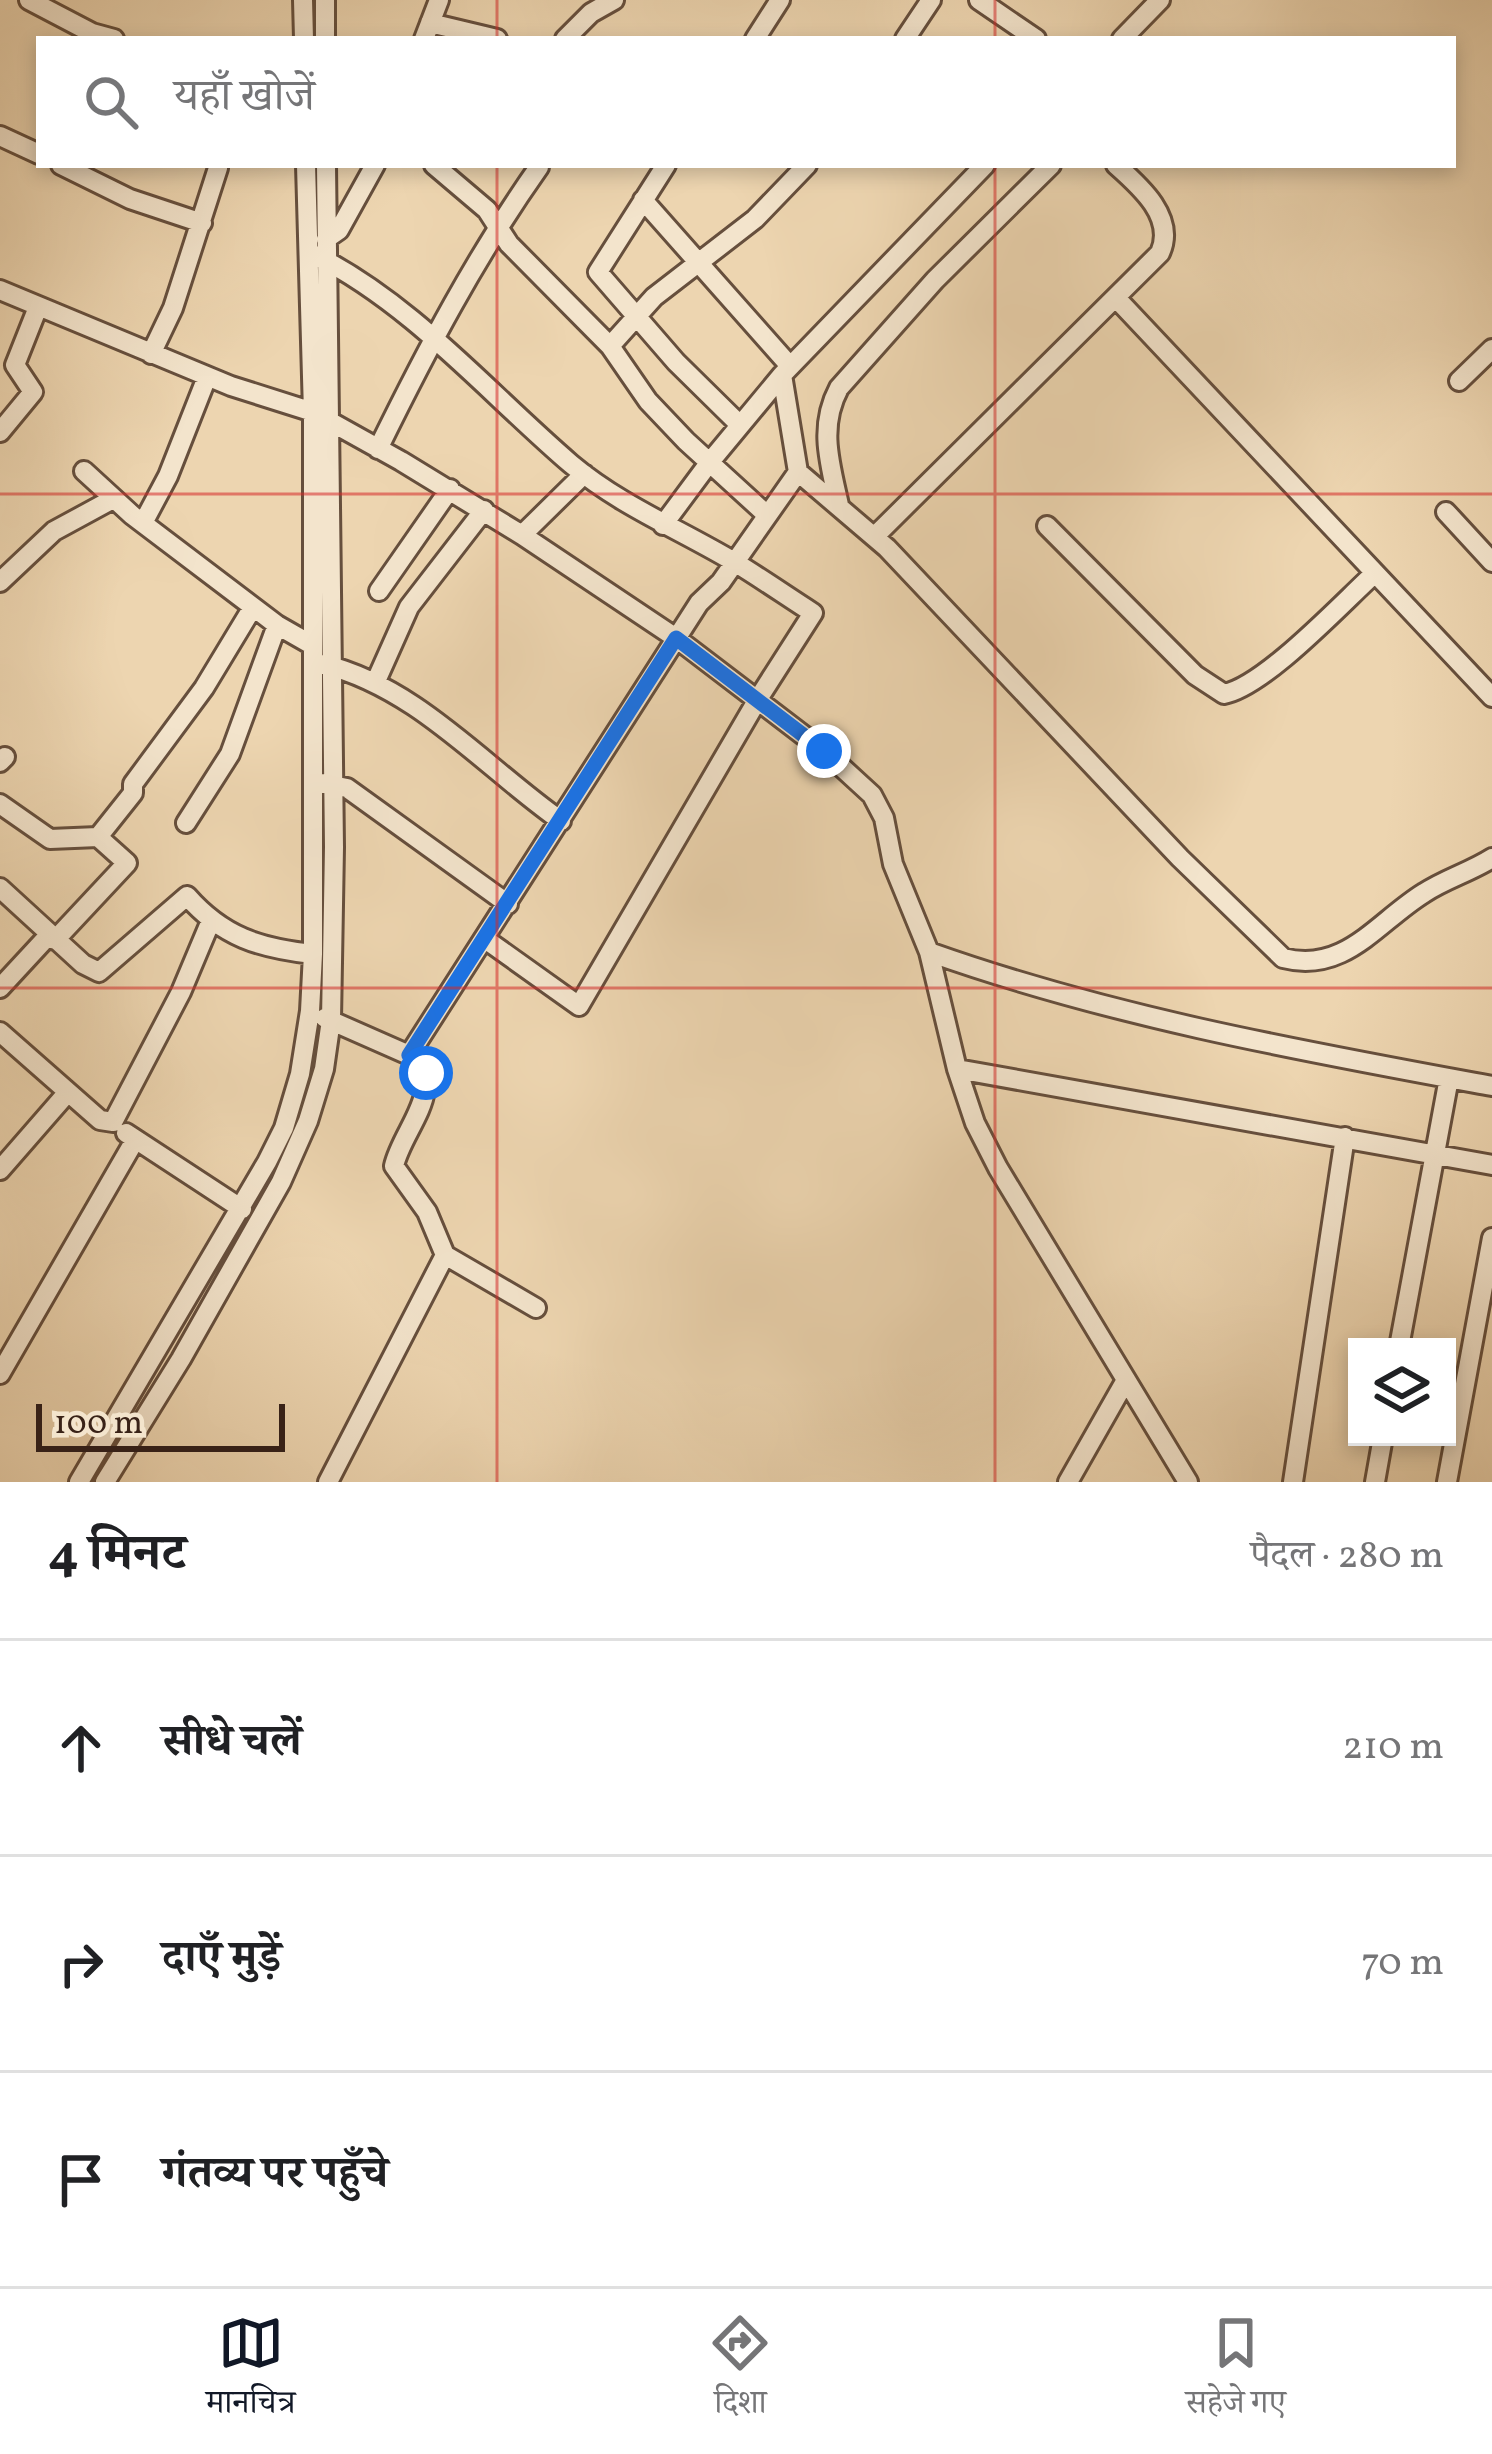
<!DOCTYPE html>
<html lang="hi">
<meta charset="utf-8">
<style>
:root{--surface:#fff;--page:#f2f2f2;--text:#202124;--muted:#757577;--line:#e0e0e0;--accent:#111827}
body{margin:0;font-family:Vollkorn,"Noto Serif Devanagari",serif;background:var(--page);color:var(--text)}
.controls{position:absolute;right:36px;bottom:36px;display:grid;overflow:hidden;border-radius:0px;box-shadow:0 6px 18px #0003}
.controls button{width:108px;height:108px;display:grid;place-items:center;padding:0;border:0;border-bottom:3px solid var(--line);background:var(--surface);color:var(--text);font:60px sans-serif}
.scale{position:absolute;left:36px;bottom:30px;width:249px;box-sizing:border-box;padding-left:12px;border:6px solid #392217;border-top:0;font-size:33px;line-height:42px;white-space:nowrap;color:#392217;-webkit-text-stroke:9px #f3e4cc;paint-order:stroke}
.stop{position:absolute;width:36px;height:36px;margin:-27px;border:9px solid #1a73e8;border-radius:50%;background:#fff}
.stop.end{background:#1a73e8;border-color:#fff;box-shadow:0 3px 12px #0008}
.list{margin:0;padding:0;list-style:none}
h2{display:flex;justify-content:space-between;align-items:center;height:156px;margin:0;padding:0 48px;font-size:51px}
h2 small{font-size:39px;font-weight:400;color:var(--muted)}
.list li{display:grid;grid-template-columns:78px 1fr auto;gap:36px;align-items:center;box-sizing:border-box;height:216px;padding:0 48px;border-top:3px solid var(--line)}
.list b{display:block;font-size:45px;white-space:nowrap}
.list em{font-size:39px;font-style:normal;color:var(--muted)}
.icon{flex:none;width:66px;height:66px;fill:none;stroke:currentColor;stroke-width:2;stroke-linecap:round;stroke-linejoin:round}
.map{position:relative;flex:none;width:1492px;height:1482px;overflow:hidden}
.search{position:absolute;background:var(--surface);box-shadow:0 6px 18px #0003;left:36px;right:36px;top:36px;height:132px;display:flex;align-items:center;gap:30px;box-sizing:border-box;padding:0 42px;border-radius:0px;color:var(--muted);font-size:45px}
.sheet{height:804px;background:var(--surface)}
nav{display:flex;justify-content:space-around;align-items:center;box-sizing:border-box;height:168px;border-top:3px solid var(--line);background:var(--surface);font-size:33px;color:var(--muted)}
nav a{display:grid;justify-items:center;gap:6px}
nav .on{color:var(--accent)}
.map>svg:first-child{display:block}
</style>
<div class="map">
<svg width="1492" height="1482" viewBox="0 0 1492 1482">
<rect width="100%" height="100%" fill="#edd5b0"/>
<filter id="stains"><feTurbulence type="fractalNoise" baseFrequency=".00167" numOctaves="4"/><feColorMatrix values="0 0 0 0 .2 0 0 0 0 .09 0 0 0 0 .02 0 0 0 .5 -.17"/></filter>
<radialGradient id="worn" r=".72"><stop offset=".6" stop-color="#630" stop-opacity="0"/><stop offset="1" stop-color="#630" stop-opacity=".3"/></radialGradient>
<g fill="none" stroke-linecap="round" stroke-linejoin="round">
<!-- minor casing -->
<g stroke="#664f3d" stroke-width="24">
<path id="minor" d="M 29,0 L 92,33 L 114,39
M 303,0 L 304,39
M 325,0 L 325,39
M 979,0 L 1036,39
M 430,23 L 497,39
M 424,39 L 439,0
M 565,39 L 591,13 L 614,0
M 755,39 L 780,0
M 905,39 L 931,0
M 1122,39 L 1160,0
M 0,136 L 39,154
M 61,165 L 130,199 L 202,223
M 434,165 L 487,210 L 509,244 L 610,346 L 648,401 L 686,441 L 767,515
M 666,165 L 598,272 L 676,362 L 740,425
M 643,200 L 790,366
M 326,239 L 339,230 L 375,165
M 315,255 C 414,305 488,393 571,464 C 621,506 681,530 736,563 C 762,579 788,597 813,613 L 758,699 L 579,1006 L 485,939
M 0,290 L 231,386 L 313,412 L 401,461 L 522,535 L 676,638 L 824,751 L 872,795 L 884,818 L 893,864 L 929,952 L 957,1069 L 975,1123 L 998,1168 L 1188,1482
M 1117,299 L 1492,697
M 610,346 L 654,297 L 755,219 L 807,165
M 151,354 L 173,308 L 218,168
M 1459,381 L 1492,349
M 0,432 L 33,392 L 15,365 L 38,307
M 378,449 C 426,351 476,256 539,167
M 84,471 L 132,515 L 277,625 L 312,645
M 798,472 L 887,548 L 1180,858 L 1283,958 C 1345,974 1377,922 1424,893 C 1445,879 1470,872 1492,858
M 839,505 C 830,464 818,427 839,388 L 935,280 L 1051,165
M 1446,512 L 1492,562
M 143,523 L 168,476 L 207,377
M 663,525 L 709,463 L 782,375
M 1047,526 L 1195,675 L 1224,694 C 1265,686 1341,604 1375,573
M 522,535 L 584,474
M 874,537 L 1160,253 C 1176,218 1141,187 1116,165
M 0,582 L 54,531 L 113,499
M 379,591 L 450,489
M 323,664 C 418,688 483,766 561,821
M 376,681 L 409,607 L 484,510
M 0,762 L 5,757
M 322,783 L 347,788 L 508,904
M 0,804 L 50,839 L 98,837
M 186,823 L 230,754 L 277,625
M 0,888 L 83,964 L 99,972 L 187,896 C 223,937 259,948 313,954
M 55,940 L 127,863 L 98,837 L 133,793 L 133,784 L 204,688 L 253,607
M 929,952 C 1112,1017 1302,1051 1492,1086
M 0,988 L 49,935
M 325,1018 L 409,1055 L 699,603 L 721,582 L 798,472 L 782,375 L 985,165
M 0,1032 L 100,1120 L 113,1122 L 181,992 L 210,923
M 957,1069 L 1492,1165
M 126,1133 L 242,1209
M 0,1170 L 68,1092
M 445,1255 L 536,1308
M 1399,1347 L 1449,1078
M 0,1374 L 135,1140
M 79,1482 L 267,1162 L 284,1128 L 300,1074 L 310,1011 L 313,954 L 313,412 L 306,165
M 105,1482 L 181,1359 L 281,1182 L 308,1121 L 324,1069 L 331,1020 L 334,847 L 326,165
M 328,1482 L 445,1255 L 427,1212 L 394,1166 C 402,1129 450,1086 409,1055
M 1068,1482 L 1126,1380
M 1293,1482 L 1345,1137
M 1375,1482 L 1383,1437
M 1447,1482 L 1492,1238"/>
</g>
<!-- minor -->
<use href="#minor" stroke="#f3e4cc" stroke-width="18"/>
</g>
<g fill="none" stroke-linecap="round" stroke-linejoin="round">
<!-- route -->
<path stroke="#1a73e8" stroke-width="15" d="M 426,1073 L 409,1055 L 676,638 L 824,751"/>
</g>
<!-- grid -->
<path fill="none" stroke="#d62828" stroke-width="3" stroke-opacity="0.55" d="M 497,0 L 497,39M 995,0 L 995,39M 497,165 L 497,1482M 995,165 L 995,1482M 0,494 L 1492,494M 0,988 L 1492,988"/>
<rect width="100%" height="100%" filter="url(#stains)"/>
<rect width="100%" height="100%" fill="url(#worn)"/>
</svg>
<div class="controls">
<button><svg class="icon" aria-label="layers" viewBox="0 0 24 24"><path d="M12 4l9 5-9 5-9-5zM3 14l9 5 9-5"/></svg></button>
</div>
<div class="scale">100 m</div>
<div class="stop" style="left:426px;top:1073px"></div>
<div class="stop end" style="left:824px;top:751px"></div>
<div class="search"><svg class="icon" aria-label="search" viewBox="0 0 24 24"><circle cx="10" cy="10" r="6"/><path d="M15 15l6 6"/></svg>यहाँ खोजें</div>
</div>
<section class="sheet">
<h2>4 मिनट<small>पैदल · 280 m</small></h2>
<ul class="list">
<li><svg class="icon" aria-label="ahead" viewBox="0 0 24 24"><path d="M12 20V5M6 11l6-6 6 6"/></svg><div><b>सीधे चलें</b></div><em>210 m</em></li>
<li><svg class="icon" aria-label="right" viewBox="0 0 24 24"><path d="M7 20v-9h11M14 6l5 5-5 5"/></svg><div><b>दाएँ मुड़ें</b></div><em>70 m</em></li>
<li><svg class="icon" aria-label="arrive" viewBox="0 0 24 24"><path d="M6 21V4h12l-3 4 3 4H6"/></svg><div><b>गंतव्य पर पहुँचे</b></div></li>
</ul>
</section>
<nav>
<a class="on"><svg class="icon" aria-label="map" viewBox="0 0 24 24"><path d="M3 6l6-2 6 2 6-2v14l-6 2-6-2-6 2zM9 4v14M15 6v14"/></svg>मानचित्र</a>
<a><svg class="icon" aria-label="directions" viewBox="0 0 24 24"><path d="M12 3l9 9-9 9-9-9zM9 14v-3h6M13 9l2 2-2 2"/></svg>दिशा</a>
<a><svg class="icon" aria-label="saved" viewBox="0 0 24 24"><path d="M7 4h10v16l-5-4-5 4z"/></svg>सहेजे गए</a>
</nav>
